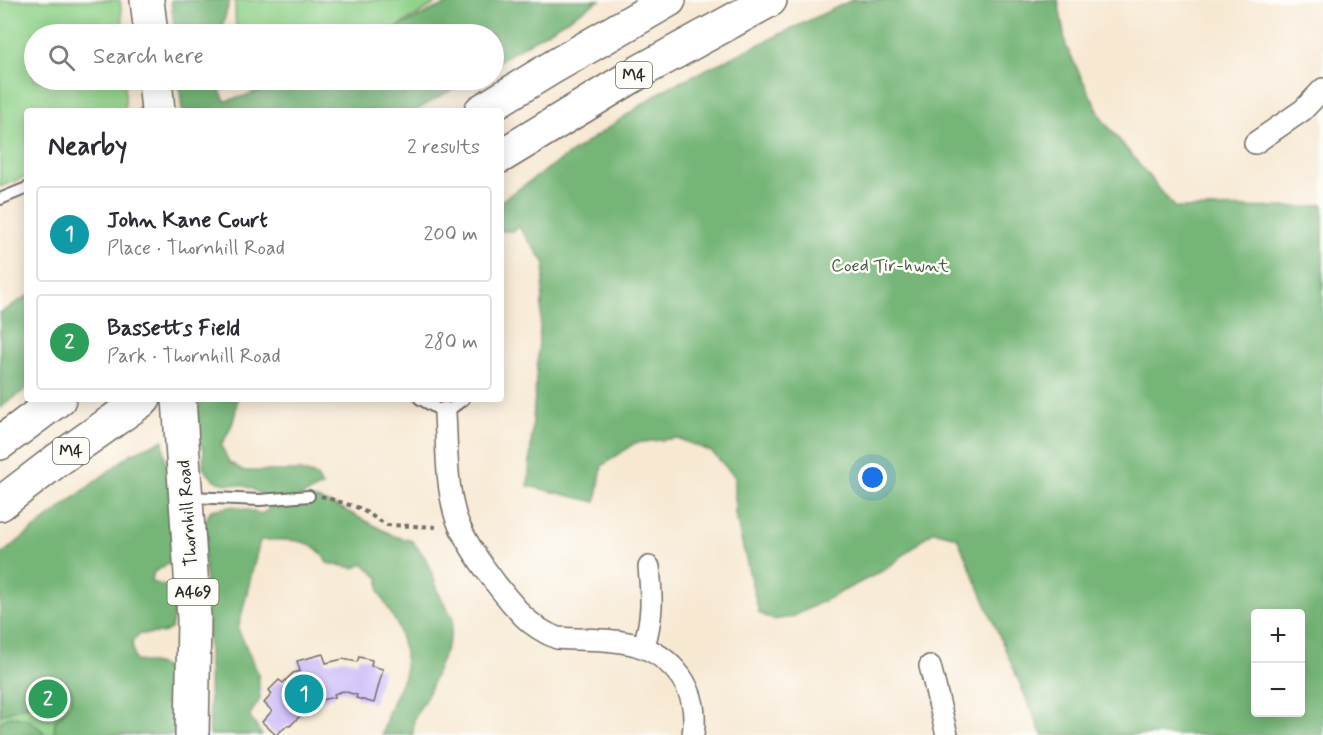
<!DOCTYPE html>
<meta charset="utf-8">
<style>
:root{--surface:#fff;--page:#f7f7f7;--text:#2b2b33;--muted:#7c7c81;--line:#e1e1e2;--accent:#ea580c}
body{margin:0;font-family:Mynerve,sans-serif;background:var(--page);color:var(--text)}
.controls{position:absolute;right:18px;bottom:18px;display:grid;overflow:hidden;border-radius:6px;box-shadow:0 3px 15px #0003}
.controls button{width:54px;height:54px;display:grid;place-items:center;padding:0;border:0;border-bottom:2px solid var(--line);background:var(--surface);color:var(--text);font:30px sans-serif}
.you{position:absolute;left:873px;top:478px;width:21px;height:21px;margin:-15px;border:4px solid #fff;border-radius:50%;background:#1a73e8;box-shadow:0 0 0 9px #1a73e833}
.badge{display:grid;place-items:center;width:39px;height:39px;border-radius:50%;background:var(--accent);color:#fff;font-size:20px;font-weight:700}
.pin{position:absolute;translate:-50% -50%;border:3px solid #fff;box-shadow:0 2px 6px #0006}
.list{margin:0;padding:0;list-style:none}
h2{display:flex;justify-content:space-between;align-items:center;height:78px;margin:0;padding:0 24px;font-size:26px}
h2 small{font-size:20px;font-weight:400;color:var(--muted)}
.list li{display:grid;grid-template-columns:39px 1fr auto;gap:18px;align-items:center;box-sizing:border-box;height:96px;margin:0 12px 12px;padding:0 12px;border:2px solid var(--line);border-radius:6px}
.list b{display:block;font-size:22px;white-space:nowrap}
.list p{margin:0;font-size:20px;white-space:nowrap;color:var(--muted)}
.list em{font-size:20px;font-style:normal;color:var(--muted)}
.icon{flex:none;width:33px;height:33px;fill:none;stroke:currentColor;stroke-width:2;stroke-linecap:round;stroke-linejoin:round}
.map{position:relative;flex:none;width:1323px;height:735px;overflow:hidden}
.search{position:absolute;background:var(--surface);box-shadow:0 3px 15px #0003;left:24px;top:24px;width:480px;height:66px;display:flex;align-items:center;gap:15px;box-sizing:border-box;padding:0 21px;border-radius:33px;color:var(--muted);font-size:22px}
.panel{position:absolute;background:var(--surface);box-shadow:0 3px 15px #0003;left:24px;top:108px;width:480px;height:294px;border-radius:6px}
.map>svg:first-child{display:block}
</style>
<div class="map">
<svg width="1323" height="735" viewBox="0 0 1323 735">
<rect width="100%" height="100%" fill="#fdfcf7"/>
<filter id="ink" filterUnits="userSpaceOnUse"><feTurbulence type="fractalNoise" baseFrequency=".0167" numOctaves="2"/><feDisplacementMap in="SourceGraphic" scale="12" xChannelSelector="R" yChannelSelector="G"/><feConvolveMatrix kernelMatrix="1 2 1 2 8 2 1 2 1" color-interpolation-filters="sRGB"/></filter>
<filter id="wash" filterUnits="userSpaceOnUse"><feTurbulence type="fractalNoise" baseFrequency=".008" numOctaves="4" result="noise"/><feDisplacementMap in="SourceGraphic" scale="24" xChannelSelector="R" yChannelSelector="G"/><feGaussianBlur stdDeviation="1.35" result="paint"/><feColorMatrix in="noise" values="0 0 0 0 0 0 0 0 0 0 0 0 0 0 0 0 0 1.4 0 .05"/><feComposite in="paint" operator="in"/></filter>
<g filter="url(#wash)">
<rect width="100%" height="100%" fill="#f7e8d2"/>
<!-- green -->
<path fill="#91d38b" stroke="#5e7f5b" stroke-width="1.5" d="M 0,0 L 120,0 L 124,34 L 34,34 L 34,80 L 125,80 L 125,111 L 27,111 L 27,176 L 0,187 Z
M 235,0 L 441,0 L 386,34 L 236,34 Z
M 247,80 L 290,80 L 253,94 Z
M 95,596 L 98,735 L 0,735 L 0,663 Z"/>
<!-- forest -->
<path fill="#74b577" stroke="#507051" stroke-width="1.5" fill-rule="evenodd" d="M 171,0 L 230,0 L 220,34 L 175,34 Z
M 459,0 L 600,0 L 494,64 L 494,34 L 386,34 L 432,10 Z
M 852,0 L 1058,0 L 1066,46 L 1102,119 L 1175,208 L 1310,207 L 1323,204 L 1323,735 L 1042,735 L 957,537 L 933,531 L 886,569 L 792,617 L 773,620 L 759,613 L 735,514 L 735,477 L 712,452 L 677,438 L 635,443 L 602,466 L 596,502 L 528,486 L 545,263 L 518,226 L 512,231 L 501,231 L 501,201 L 665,89 ZM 1256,614 L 1300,614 L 1300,712 L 1256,712 Z
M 179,80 L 216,80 L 225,101 L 253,94 L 290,80 L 468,80 L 415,111 L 182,111 Z
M 27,296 L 27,388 L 0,408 L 0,313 Z
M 206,399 L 237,399 C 236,418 231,429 221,445 L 229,462 L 244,471 L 300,471 L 316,476 L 322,486 L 292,501 L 317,499 L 341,508 L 394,536 L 412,541 L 424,556 L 432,573 L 439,594 L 453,619 L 450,638 L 427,696 L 414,718 L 413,735 L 382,735 L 389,710 L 405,674 L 405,652 L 397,624 L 379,592 L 379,578 L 364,564 L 354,568 L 327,563 C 316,536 285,540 260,540 L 238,629 L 258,673 L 260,699 L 249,716 L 262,735 L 210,735 L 209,656 L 203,526 L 211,510 L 234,506 L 262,514 L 276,503 C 266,499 259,492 250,488 C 228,479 222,492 203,468 L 204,449 L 198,441 L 196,432 L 199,404 Z
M 163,440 L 165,459 L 171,483 L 174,560 L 154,572 L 151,582 L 170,587 C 177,599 174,616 171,629 L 163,633 L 140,634 L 132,642 L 135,661 C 191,664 178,691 178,735 L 54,735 L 55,721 C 63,711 78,702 70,688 C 67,683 65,681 59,679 L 31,703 L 0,715 L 0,555 L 131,454 Z
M 10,716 L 29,720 L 43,731 L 43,735 L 0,735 L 0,723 Z"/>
<g id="blocks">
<!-- building -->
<path fill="#c6b3fa" d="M 323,654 L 326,663 L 343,659 L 357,662 L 359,657 L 372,660 L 371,666 L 383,669 L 374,703 L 356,698 L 357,695 L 343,691 L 334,694 L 335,697 L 321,700 L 319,698 L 309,701 L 300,711 L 302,714 L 290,726 L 288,725 L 276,735 L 262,722 L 272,711 L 264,703 L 272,694 L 269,690 L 279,680 L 283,683 L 293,673 L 300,671 L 297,661 Z"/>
</g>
</g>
<g filter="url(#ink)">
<use href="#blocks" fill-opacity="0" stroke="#726d65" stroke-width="1.5"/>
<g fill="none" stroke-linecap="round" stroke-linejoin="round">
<!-- lane casing -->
<g stroke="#726d65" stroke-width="14">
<path id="lane" d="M 0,199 L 27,188
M 420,399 L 445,413 L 464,399
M 190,497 L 260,500 L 309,496"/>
</g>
<!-- street casing -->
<g stroke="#726d65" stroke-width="24">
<path id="street" d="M 1255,143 L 1303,110 L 1323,89
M 445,413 C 447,446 446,482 455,514 C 464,545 501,592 523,616 C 533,626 545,633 557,638 C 605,642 649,633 681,677 C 693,694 696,715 693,735
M 644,646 C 653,615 652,599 649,567
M 930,666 L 947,735"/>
</g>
<!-- primary casing -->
<g stroke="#726d65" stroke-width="36">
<path id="primary" d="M 147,0 L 151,34
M 155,80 L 158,111
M 179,399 L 194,618 L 192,735"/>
</g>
<!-- highway casing -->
<g stroke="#726d65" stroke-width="36">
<path id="highway" d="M 481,111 L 553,67 L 669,0
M 501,156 L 639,72 L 770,0
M 0,443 L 59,399
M 0,504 L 56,461 L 144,399"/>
</g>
<!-- path -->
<path stroke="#726d65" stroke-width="4" stroke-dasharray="4.5 4.5" stroke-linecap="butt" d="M 321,496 L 359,508 L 387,525 L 439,527"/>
<!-- lane -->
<use href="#lane" stroke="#fff" stroke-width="10"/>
<!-- street -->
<use href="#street" stroke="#fff" stroke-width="21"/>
<!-- primary -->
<use href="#primary" stroke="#fff" stroke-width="33"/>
<!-- highway -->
<use href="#highway" stroke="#fff" stroke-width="33"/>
</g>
</g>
<g text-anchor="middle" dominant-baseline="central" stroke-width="5" stroke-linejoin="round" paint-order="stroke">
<!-- shield labels -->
<g fill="#fdfcf7" stroke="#6a6a68" stroke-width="1.5">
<rect x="616" y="62" width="36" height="26" rx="4.5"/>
<rect x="53" y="438" width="36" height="26" rx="4.5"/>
<rect x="167.5" y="579" width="51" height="26" rx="4.5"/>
</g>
<g font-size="16" font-weight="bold" fill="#2b2b2b">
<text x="634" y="75">M4</text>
<text x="71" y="451">M4</text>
<text x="193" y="592">A469</text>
</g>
<!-- park labels -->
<g font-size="18" fill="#4a5d48" stroke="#fdfcf7">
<text x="890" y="266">Coed Tir-hwnt</text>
</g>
<!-- street labels -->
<g font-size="18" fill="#2b2b2b" stroke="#fdfcf7">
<text transform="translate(188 513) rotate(-94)">Thornhill Road</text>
</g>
</g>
</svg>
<div class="controls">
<button>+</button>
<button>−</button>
</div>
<div class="you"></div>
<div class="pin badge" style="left:304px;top:694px;background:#0f9aa8">1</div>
<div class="pin badge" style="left:48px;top:699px;background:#2e9e5b">2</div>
<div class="search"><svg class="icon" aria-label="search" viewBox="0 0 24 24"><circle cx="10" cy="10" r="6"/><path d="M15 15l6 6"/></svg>Search here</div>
<section class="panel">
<h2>Nearby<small>2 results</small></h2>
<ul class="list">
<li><span class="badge" style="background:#0f9aa8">1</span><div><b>John Kane Court</b><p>Place · Thornhill Road</p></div><em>200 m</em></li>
<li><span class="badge" style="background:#2e9e5b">2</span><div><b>Bassetts Field</b><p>Park · Thornhill Road</p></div><em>280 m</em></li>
</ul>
</section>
</div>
